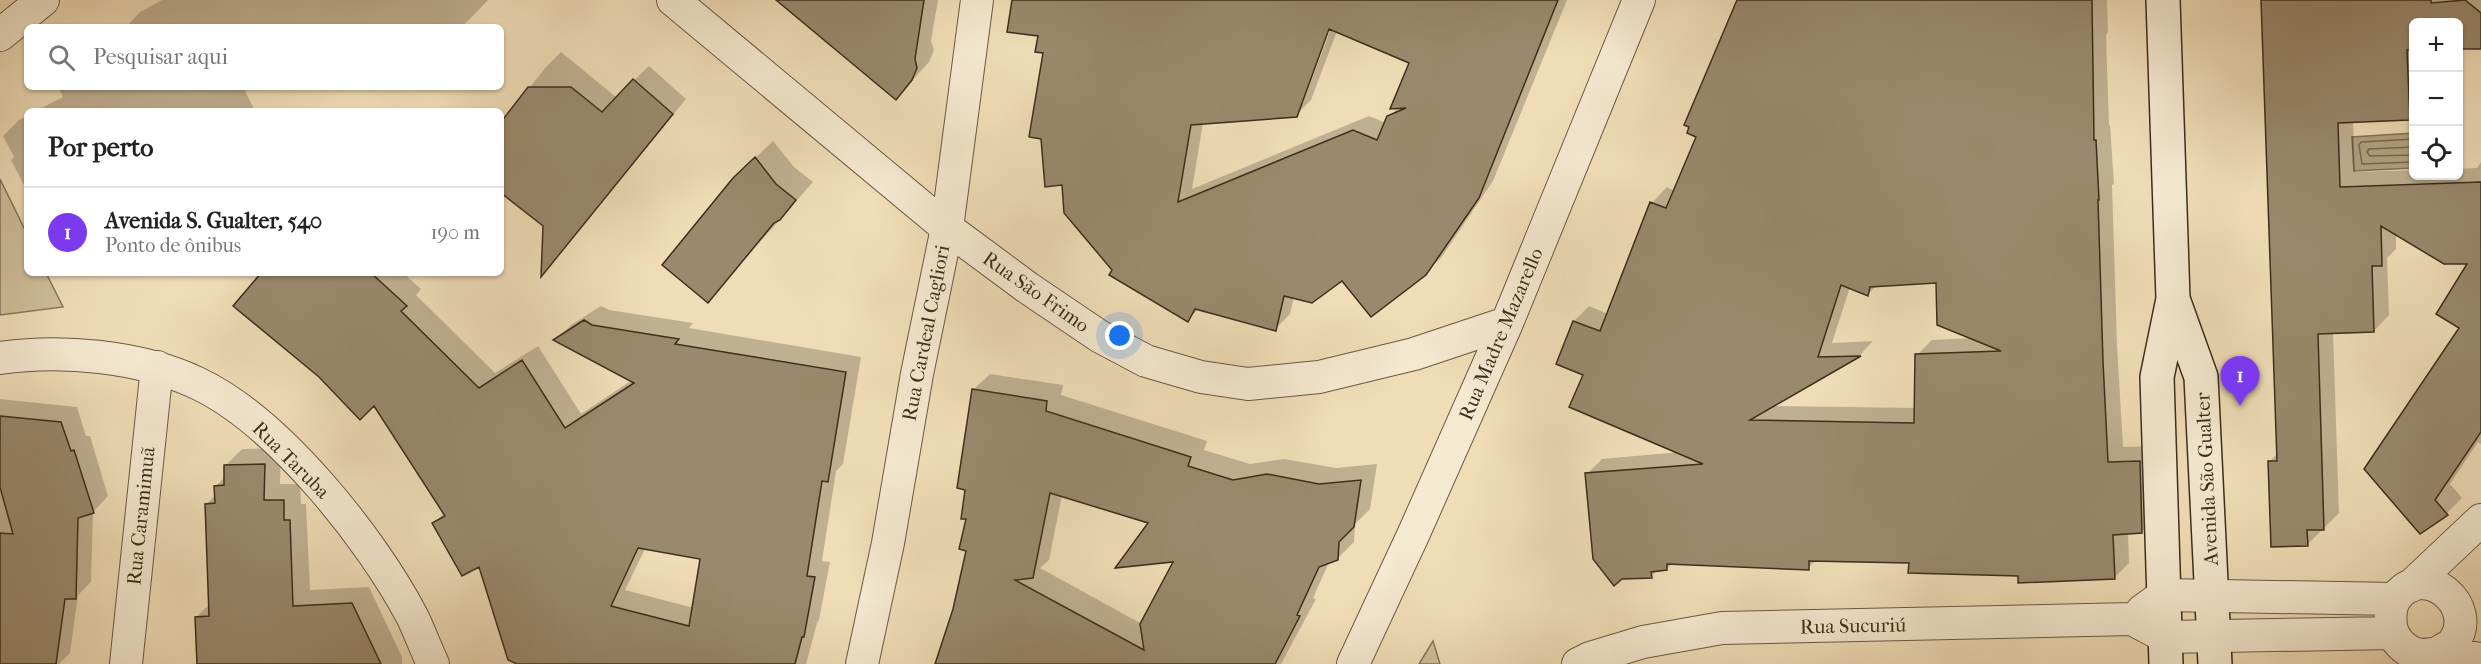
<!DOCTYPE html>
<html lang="pt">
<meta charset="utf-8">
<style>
:root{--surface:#fff;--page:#f2f2f2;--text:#222;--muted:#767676;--line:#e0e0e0;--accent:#7c3aed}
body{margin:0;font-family:"IM FELL French Canon",serif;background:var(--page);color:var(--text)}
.controls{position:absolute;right:18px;top:18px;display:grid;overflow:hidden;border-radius:9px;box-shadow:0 2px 4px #0004}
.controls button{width:54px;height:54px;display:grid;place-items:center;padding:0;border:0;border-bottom:2px solid var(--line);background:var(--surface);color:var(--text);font:30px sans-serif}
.you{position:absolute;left:1120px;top:336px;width:21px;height:21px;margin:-15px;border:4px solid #fff;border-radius:50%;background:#1a73e8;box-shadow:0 0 0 9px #1a73e833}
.badge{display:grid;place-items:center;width:39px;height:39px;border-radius:50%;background:var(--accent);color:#fff;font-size:20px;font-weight:700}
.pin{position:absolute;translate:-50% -50px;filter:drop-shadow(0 2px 3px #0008)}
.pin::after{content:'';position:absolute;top:32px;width:21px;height:18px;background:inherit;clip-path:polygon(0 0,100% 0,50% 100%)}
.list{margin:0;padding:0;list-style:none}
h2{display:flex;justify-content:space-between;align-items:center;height:78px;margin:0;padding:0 24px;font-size:26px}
h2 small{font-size:20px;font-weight:400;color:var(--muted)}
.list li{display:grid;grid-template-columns:39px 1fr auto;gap:18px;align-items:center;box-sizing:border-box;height:90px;padding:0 24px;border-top:2px solid var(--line)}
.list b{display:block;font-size:22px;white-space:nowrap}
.list p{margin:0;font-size:20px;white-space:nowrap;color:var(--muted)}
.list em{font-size:20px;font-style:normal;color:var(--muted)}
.icon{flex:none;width:33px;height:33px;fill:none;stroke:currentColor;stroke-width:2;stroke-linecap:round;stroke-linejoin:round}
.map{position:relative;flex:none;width:2481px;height:664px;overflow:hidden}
.search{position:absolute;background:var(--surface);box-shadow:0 2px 4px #0004;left:24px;top:24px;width:480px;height:66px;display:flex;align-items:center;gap:15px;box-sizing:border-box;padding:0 21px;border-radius:9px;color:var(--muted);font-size:22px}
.panel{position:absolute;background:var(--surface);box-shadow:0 2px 4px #0004;left:24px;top:108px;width:480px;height:168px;border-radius:9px}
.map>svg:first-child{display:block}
</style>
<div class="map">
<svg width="2481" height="664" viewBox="0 0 2481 664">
<rect width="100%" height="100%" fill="#f0ddb7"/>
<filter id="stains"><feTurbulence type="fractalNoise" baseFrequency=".00333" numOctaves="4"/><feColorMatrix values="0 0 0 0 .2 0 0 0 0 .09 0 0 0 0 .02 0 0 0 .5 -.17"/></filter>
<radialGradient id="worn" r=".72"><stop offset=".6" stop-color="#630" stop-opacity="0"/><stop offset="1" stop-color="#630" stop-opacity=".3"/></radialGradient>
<!-- green -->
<path fill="#d1bf9d" stroke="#86765c" stroke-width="1.5" d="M 0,179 L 27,234 L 27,273 L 46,273 L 63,307 L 0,315 Z
M 1433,641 L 1440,664 L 1419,664 Z"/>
<!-- water -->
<path fill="#b3a282" stroke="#837459" stroke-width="1.5" d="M 2413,133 L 2413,168 L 2354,171 L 2352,137 Z"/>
<!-- shadow -->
<path fill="#0003" fill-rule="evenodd" d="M 162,0 L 488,0 L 462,27 L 126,27 L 140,12 Z
M 778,0 L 938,0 L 931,41 L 934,50 L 929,62 L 896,98 Z
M 1014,0 L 1567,0 L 1493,181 L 1441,258 L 1425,273 L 1342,279 L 1294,297 L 1290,314 L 1275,329 L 1199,308 L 1188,320 L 1114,269 L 1039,35 ZM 1331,22 L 1333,23 L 1303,103 L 1300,103 ZM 1337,31 L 1411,63 L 1398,107 L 1386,123 L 1369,116 L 1192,189 L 1203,123 L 1296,115 L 1311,100 Z
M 1739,0 L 2107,0 L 2108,32 L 2106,35 L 2109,125 L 2110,125 L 2114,184 L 2112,185 L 2117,345 L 2123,447 L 2154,446 L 2157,517 L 2142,532 L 2128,532 L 2129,563 L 2114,578 L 2019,575 L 1910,562 L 1816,560 L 1808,568 L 1672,563 L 1666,569 L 1658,570 L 1651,576 L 1587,474 L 1602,459 L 1680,452 L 1585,375 L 1558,363 L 1574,321 L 1589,306 L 1608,314 L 1652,203 L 1667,187 L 1675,191 L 1698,136 ZM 1937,281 L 1973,338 L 1932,340 L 1917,355 L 1916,408 L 1772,406 L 1860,355 L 1873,341 L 1832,343 L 1850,287 L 1868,294 L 1877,285 Z
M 2262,0 L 2481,0 L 2481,44 L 2458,22 L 2414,22 L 2414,114 L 2409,118 L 2353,121 L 2355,172 L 2414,170 L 2414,176 L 2458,176 L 2458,169 L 2477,168 L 2481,162 L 2481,444 L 2478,442 L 2450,484 L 2462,498 L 2447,513 L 2420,532 L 2461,328 L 2469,262 L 2396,234 L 2396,249 L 2387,258 L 2389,315 L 2374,331 L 2333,332 L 2339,513 L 2307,545 L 2269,462 L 2278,453 Z
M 561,52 L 616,97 L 649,66 L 686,99 L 542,273 L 544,226 L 501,191 L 501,124 L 546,67 Z
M 58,87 L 251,87 L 245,91 L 255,111 L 36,111 L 63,97 Z
M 27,116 L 27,191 L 11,160 L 14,157 L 3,136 L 19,120 Z
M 773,141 L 794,167 L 813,182 L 708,301 L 752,161 Z
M 262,273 L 403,273 L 421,289 L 416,295 L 495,373 L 538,346 L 581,414 L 632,380 L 556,340 L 571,325 L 601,306 L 609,310 L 693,323 L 689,328 L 861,357 L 843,464 L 836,471 L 822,561 L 830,562 L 819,620 L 817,623 L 806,664 L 515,664 L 480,564 L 434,523 L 444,513 L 375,404 ZM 646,547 L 702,557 L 694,608 L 625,590 Z
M 990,374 L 1063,385 L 1061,395 L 1207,441 L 1204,450 L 1250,464 L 1284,459 L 1336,468 L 1377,464 L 1370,509 L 1355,524 L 1354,542 L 1337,559 L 1329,562 L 1313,598 L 1316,599 L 1281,664 L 937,664 L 955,610 L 968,549 L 973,390 ZM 1062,495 L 1150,522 L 1176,560 L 1142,624 L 1040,568 L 1049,560 Z
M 0,399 L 77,407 L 86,436 L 90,436 L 108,496 L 93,512 L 91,582 L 78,595 L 70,653 L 59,664 L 26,664 L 0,660 Z
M 281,448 L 280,484 L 300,484 L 301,504 L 306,504 L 310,590 L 369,587 L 402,657 L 402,664 L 198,664 L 196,617 L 210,604 L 207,504 L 216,494 L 216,486 L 225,477 L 225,466 L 242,449 Z"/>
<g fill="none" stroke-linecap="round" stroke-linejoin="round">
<!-- shore -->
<path stroke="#78684f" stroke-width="1.5" d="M 2414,139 L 2361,142 L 2359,145 L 2362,164 L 2414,162
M 2414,147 L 2369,149 L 2367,152 L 2370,156 L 2414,155"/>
</g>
<!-- building -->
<path fill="#9a896d" stroke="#3c2e1c" stroke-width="1.5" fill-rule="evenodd" d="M 776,0 L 924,0 L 915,59 L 917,68 L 912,80 L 896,100 Z
M 1012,0 L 1558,0 L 1479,198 L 1426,275 L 1371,317 L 1342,281 L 1312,303 L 1284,296 L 1276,331 L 1195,309 L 1188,322 L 1109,275 L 1112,270 L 1064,213 L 1062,185 L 1045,187 L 1041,139 L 1029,137 L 1043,53 L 1035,52 L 1038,36 L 1007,32 ZM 1329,29 L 1409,63 L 1390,109 L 1406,108 L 1387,116 L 1377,140 L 1353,130 L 1178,202 L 1191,125 L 1297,117 Z
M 1737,0 L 2092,0 L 2094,140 L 2096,140 L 2099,200 L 2098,200 L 2103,361 L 2108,462 L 2140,461 L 2142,533 L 2113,535 L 2115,579 L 2018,583 L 2018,576 L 1908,573 L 1909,563 L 1809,561 L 1809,570 L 1667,564 L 1667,570 L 1651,572 L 1652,578 L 1622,579 L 1614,586 L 1593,559 L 1585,473 L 1703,464 L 1569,407 L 1583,375 L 1556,364 L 1573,321 L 1600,331 L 1650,202 L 1666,208 L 1696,137 L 1687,133 L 1689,127 L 1684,125 ZM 1936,283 L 1937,325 L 2001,351 L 1915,354 L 1914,423 L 1750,420 L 1861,356 L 1818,357 L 1841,285 L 1868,296 L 1870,287 Z
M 2261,0 L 2431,0 L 2431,3 L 2465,0 L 2481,13 L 2481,49 L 2458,49 L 2458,22 L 2414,22 L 2414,50 L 2407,50 L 2410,120 L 2338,123 L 2340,187 L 2481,182 L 2481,432 L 2435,500 L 2448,515 L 2420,534 L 2364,469 L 2459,328 L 2436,314 L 2467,264 L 2444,264 L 2381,226 L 2382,266 L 2372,266 L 2374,332 L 2318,334 L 2324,530 L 2307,530 L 2308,546 L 2271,547 L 2268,461 L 2277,461 Z
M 633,79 L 673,114 L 541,277 L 543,226 L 501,193 L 501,122 L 528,87 L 571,87 L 602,112 Z
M 755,157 L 776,184 L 796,200 L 780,220 L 774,223 L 708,303 L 662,265 L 733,178 Z
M 261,273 L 371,273 L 407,306 L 401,311 L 479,388 L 522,360 L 565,428 L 634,383 L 553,340 L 584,320 L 592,325 L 679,339 L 675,344 L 846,372 L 828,482 L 822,481 L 807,576 L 815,577 L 804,637 L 802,637 L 795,664 L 517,664 L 508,660 L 479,567 L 462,576 L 432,523 L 445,516 L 374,406 L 360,420 L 319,377 L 233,306 ZM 638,548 L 700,559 L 689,626 L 611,606 Z
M 972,389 L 1047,401 L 1046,411 L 1191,457 L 1188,466 L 1233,480 L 1267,474 L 1319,484 L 1361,480 L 1354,527 L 1339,542 L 1338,560 L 1319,567 L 1297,615 L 1300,616 L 1275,664 L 935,664 L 953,609 L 966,551 L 959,549 L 966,519 L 961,519 L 965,490 L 957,488 ZM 1050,493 L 1148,523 L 1115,568 L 1173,562 L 1140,624 L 1144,650 L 1015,580 L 1033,578 Z
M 0,416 L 61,422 L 71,451 L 74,450 L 94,513 L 78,518 L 76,599 L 65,599 L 56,664 L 0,664 L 0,533 L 13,534 L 0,487 Z
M 265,464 L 264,500 L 284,500 L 284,520 L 290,520 L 293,606 L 352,603 L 381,664 L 197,664 L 195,617 L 209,616 L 205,504 L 215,503 L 214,486 L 224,485 L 224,465 Z"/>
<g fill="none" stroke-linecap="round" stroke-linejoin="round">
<!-- street casing -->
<g stroke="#695a43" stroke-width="34">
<path id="street" d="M 673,0 L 947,228 L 1028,288 L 1099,336 L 1146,361 L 1201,377 L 1248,384 L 1319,377 L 1414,354 L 1507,323
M 0,35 L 43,0
M 0,358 C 61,349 140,356 197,383 C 278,421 372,539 413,618 C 420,633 426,649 433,664
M 2411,586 L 2481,520
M 2142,611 L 2164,595 L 2395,599
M 2437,653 C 2442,650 2449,647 2453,643 C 2481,606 2423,558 2395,599 C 2390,607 2390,617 2391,626 C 2393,640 2407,654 2422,655 C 2428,655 2434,653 2440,654 C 2454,655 2467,657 2481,659
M 126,664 L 157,367
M 862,664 L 888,543 L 917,374 L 947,228 L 977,0
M 1353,664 L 1414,533 L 1507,323 L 1639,0
M 1578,664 L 1590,658 L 1643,642 L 1722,628 L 2132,619 L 2166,637 L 2392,633"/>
</g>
<!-- secondary casing -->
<g stroke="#3c2e1c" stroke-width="36">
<path id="secondary" d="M 2163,0 L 2173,299 L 2157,377 L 2166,664
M 2173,299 L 2201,377 L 2215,664"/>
</g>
<!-- street -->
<use href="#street" stroke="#f5e9d0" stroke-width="32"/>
<!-- secondary -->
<use href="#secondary" stroke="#f5e9d0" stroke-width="33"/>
</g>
<g text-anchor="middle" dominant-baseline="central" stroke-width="6" stroke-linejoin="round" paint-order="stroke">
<!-- street labels -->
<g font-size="20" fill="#3c2e1c" stroke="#f5e9d0">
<text transform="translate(1036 292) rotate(35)">Rua São Frimo</text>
<text transform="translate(926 333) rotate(-79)">Rua Cardeal Cagliori</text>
<text transform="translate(1501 334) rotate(-67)">Rua Madre Mazarello</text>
<text transform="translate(291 460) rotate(45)">Rua Taruba</text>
<text transform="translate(2207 479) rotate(-93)">Avenida São Gualter</text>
<text transform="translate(141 516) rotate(-84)">Rua Caramimuã</text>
<text transform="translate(1853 626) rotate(-1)">Rua Sucuriú</text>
</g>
</g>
<rect width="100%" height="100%" filter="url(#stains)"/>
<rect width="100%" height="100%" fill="url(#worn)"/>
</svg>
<div class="controls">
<button>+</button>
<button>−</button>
<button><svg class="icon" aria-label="locate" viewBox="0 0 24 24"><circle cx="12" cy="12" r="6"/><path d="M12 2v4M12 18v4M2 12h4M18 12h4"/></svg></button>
</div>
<div class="you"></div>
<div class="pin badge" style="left:2240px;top:406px">1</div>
<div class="search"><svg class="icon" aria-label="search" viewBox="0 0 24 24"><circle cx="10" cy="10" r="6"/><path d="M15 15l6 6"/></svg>Pesquisar aqui</div>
<section class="panel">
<h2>Por perto<small></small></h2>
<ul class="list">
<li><span class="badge">1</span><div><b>Avenida S. Gualter, 540</b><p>Ponto de ônibus</p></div><em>190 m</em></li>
</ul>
</section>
</div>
